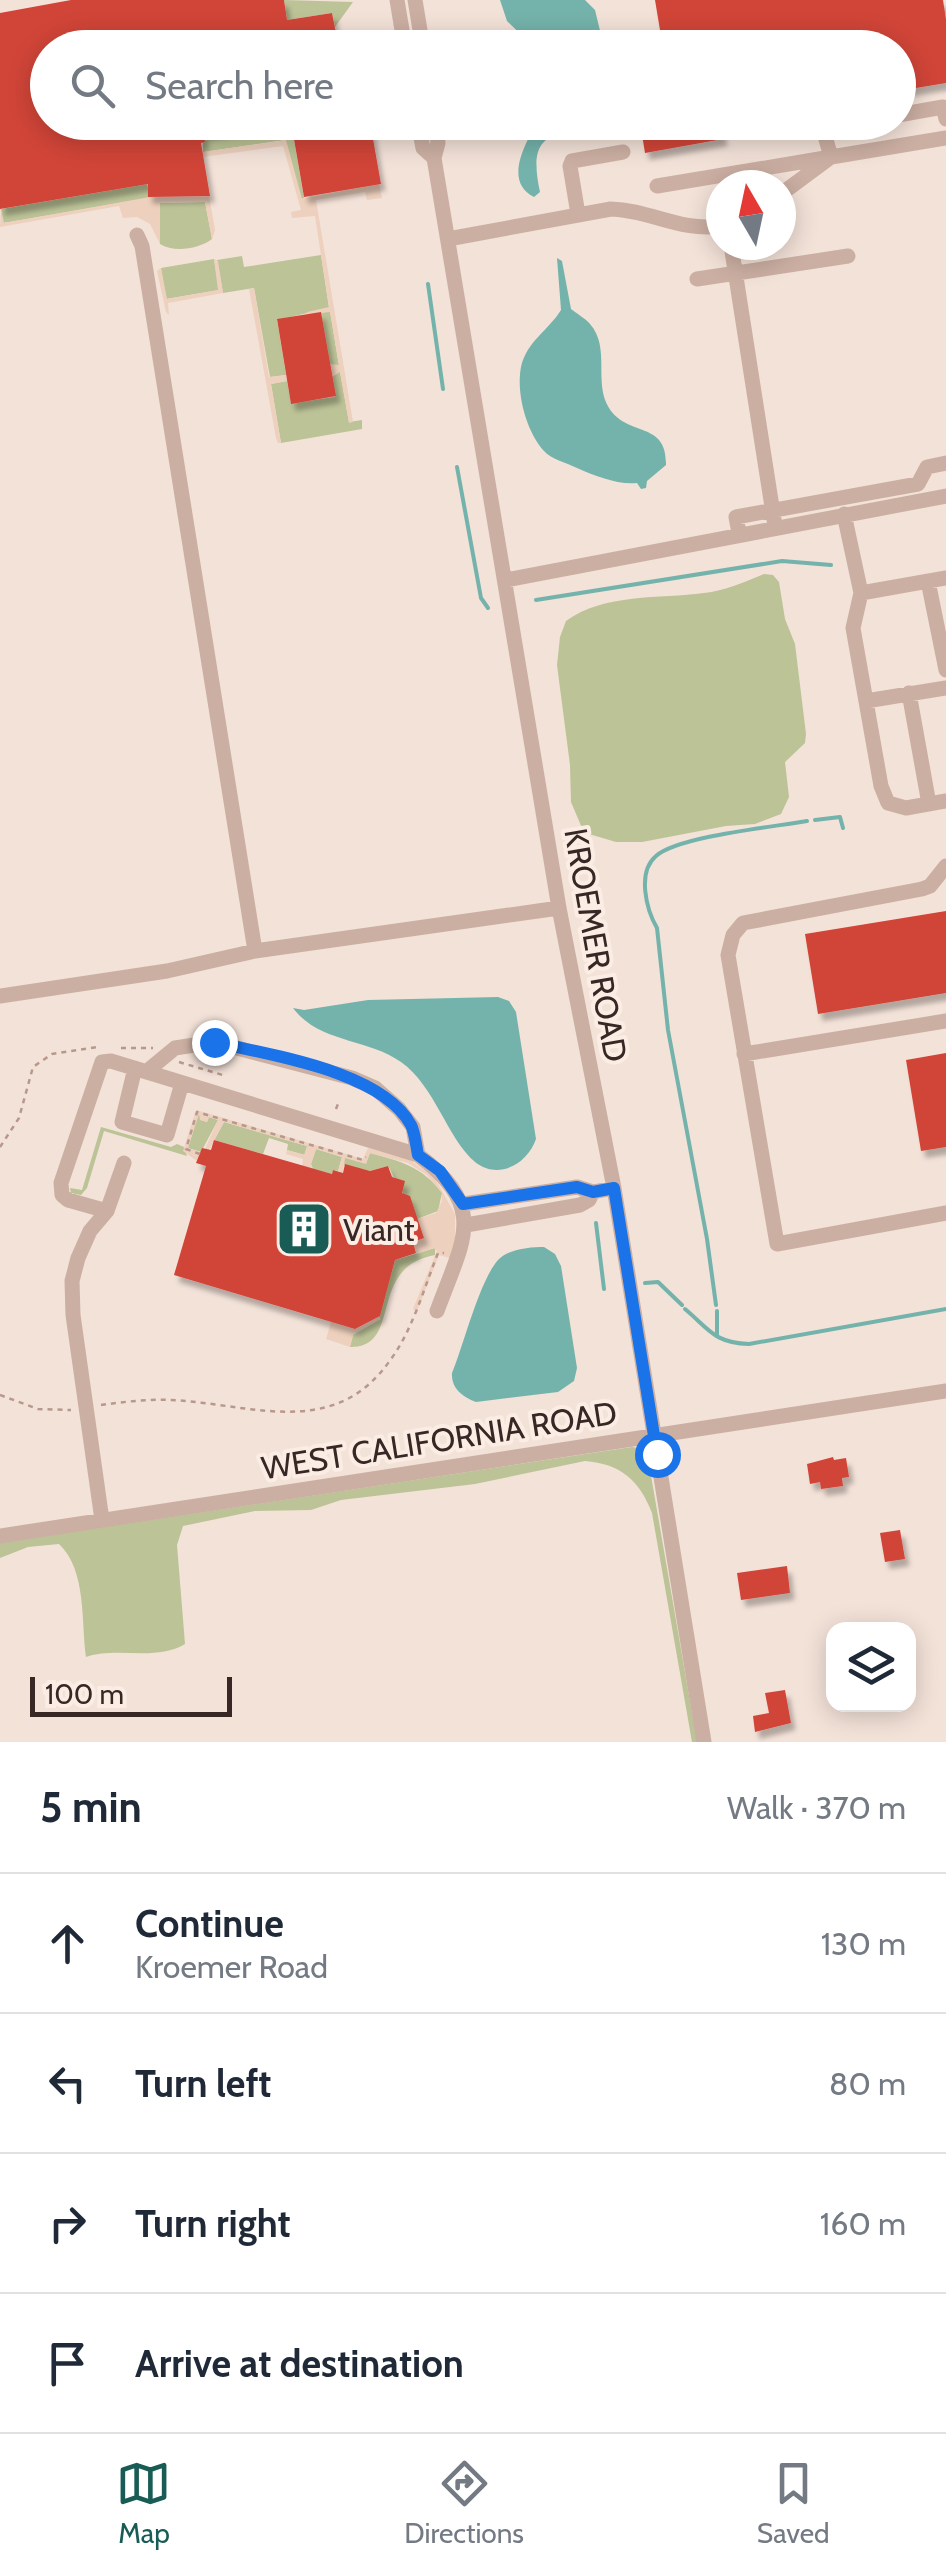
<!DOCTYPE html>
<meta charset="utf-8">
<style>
:root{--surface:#fff;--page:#f6f6f7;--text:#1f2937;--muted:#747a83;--line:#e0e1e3;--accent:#185c55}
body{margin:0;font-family:Cabin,sans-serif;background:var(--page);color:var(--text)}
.controls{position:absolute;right:30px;bottom:30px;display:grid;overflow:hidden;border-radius:20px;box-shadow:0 5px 25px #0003}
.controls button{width:90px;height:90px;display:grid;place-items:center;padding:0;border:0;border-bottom:2px solid var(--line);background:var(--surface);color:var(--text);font:50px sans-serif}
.compass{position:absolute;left:706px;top:170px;width:90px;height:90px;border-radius:50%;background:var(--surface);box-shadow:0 5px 25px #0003;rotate:351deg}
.scale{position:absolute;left:30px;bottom:25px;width:202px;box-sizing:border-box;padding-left:10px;border:5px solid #372826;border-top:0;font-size:28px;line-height:35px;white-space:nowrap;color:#372826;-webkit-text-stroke:8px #fbede4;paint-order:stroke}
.stop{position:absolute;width:30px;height:30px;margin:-22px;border:8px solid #1a73e8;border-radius:50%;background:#fff}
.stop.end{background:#1a73e8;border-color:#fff;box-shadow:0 2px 10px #0008}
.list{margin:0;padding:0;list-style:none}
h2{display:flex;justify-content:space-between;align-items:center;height:130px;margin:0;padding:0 40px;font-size:42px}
h2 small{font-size:32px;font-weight:400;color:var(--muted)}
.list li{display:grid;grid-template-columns:65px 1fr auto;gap:30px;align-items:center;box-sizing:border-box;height:140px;padding:0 40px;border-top:2px solid var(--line)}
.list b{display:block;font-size:38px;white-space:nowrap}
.list p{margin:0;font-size:32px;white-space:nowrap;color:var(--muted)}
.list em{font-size:32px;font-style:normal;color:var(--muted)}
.icon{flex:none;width:55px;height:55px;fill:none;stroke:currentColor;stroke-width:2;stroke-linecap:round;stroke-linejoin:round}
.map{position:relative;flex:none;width:946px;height:1742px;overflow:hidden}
.search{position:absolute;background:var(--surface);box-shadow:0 5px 25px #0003;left:30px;right:30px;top:30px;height:110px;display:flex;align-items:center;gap:25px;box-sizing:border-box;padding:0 35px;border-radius:55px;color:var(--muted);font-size:38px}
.sheet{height:690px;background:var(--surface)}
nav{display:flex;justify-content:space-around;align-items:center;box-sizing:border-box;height:140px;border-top:2px solid var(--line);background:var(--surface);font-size:28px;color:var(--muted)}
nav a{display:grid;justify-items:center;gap:5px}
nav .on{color:var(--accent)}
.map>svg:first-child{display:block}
</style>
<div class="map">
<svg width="946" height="1742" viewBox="0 0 946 1742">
<defs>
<filter id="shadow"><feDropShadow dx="4.5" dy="7" stdDeviation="2.5" flood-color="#0004"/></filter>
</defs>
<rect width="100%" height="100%" fill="#f3e2d8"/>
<!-- green -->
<path fill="#bcc397" d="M 284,0 L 353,2 L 335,27 L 332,13 L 287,20 Z
M 268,123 L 291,123 L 304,198 L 301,199 L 285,140 L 203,152 L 203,134 Z
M 147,184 L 150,198 L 3,223 L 1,209 Z
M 205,202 L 212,239 C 199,249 174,253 160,244 L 160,203 Z
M 321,255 L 329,308 L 277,320 L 286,375 L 270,377 L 254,288 L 223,293 L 217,260 L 242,256 L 244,267 Z
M 214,259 L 219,290 L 166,299 L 161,268 Z
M 330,311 L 339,366 L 334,366 L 330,364 L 321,313 Z
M 335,372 L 340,372 L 349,422 L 362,420 L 362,429 L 281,443 L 271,384 L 287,381 L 291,403 L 335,397 L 332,377 Z
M 764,574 L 773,575 L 779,582 L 785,619 L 795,644 L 806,734 L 805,743 L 785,762 L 789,797 L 781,814 L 755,824 L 726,826 L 642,842 L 616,842 L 589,834 L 582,828 L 571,802 L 570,765 L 557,665 L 560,637 L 566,621 C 604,593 660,599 704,593 C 724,591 745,582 764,574 Z
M 198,1114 L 202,1115 L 201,1120 L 207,1122 L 209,1117 L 218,1120 L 201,1152 L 188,1148 Z
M 224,1122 L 307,1146 L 305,1155 L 287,1150 L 288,1144 L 269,1138 L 263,1154 L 214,1140 L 209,1150 Z
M 101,1127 L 171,1147 L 177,1144 L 184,1147 L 187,1156 L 104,1131 L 87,1188 L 81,1195 L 71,1193 L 70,1188 L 82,1190 Z
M 316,1149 L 342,1157 L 338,1171 L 333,1170 L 332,1174 L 313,1169 L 311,1164 Z
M 370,1153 C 400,1161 423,1167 442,1193 L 438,1211 L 417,1219 L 388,1166 L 370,1171 L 343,1165 L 345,1157 L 366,1163 Z
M 435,1248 L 435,1255 C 366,1267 404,1348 350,1347 L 353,1335 L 379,1316 L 395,1260 Z
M 632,1447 L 638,1448 L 648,1458 L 697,1742 L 692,1742 L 652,1513 C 639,1479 620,1464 585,1461 L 475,1484 L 341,1500 L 311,1510 L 255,1511 L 183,1526 L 177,1545 L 185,1644 C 155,1662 117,1646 86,1657 C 81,1623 87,1570 59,1544 L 28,1547 L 0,1558 L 0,1543 Z"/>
<!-- plaza -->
<path fill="#edd0bd" d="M 286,140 L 302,199 L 379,184 L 382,198 L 367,200 L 365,192 L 316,200 L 353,422 L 349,423 L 340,372 L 332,377 L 330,364 L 339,365 L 330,312 L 307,314 L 307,312 L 329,307 L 315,216 L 292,218 L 291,212 L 301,210 L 283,146 L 203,157 L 203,152 Z
M 209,196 L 215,230 L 212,239 L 205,202 L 160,203 L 160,244 L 150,224 L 137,217 L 123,218 L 119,206 L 0,227 L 1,209 L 4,223 L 150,197 Z
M 214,259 L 218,261 L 223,293 L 168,303 L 169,315 L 166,312 L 157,271 L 161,268 L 167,299 L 218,290 Z
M 254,288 L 269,377 L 286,375 L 287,381 L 271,384 L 281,443 L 278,443 L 276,438 L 249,289 Z
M 196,1110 L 363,1159 L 368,1148 L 410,1160 L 434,1177 L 455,1214 L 455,1247 L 450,1258 L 439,1255 L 417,1311 L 413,1309 L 437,1251 L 434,1248 L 417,1254 L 413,1242 L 424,1238 L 417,1219 L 436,1213 L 442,1201 L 442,1193 L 427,1175 L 408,1163 L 370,1153 L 366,1164 L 345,1158 L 343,1173 L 338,1171 L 342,1157 L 316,1149 L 311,1164 L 313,1169 L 302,1166 L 303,1159 L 286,1154 L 287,1150 L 304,1155 L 307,1146 L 224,1122 L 209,1150 L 205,1149 L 218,1120 L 209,1117 L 207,1122 L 200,1120 L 199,1114 L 188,1148 L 201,1152 L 197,1161 L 183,1151 Z
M 379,1316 L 381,1319 L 353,1335 L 350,1347 L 326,1339 L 331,1322 Z"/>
<!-- water -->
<path fill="#74b3ab" d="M 500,0 L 585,0 L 595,10 L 604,47 L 534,47 L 507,21 Z
M 536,123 L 609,123 C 560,137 525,124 540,192 L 534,197 C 503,181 526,144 536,123 Z
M 557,258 L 562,261 L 571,309 C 577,314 585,318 590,324 C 611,348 593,382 609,408 C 628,438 667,420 666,465 L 647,481 L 646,488 L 641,489 L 637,483 C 618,485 595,476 577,468 C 565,462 552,460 543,450 C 526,430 516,393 521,367 C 527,341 548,331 561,310 Z
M 498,997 L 509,1001 L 516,1012 L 536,1139 C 528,1163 499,1181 475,1162 C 447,1138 435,1086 401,1062 C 367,1038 319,1043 293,1008 L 304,1010 L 368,1000 Z
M 544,1247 L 555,1254 L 561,1266 L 577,1368 L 574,1381 L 558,1392 L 476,1402 C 462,1397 451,1388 452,1373 C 464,1344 479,1282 498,1260 C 508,1249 530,1247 544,1247 Z"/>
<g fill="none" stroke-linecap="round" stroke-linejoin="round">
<!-- stream -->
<path stroke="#74b3ab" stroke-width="4" d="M 428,284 L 443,389
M 457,467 L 481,598 L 488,608
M 536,600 L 782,561 L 831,565
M 815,820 L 840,817 L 843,828
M 596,1223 L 604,1289
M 645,1283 L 658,1282 L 682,1305
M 716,1305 L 707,1239 L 668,1030 L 657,928 C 646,909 637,872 656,856 C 679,836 774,827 807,821
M 685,1309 C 709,1329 714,1343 749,1344 L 946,1309
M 717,1336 L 717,1311"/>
</g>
<!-- building -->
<path fill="#d14438" filter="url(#shadow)" d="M 71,0 L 284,0 L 287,20 L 332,13 L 339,48 L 48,48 L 48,122 L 238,122 L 239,128 L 203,134 L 205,142 L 201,143 L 210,196 L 148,197 L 148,184 L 0,209 L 0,13 Z
M 655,0 L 943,0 L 946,20 L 946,83 L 898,91 L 898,48 L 663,48 Z
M 291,122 L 370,122 L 381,184 L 304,197 Z
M 640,122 L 720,122 L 723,139 L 645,153 Z
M 321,312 L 336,396 L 291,404 L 277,319 Z
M 946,911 L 946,993 L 818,1014 L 805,934 Z
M 946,1053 L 946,1147 L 921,1151 L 906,1060 Z
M 214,1140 L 332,1174 L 333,1170 L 343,1173 L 345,1164 L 370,1171 L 388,1166 L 392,1177 L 405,1181 L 402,1193 L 410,1196 L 424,1238 L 413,1242 L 416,1253 L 395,1260 L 380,1316 L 355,1329 L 174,1275 L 206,1166 L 196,1163 L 202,1148 L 211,1150 Z
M 833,1457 L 834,1460 L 846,1458 L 849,1477 L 842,1478 L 843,1486 L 821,1489 L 820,1482 L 810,1484 L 807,1464 Z
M 900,1530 L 905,1559 L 885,1562 L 880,1533 Z
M 787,1566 L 790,1593 L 741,1600 L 737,1573 Z
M 785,1690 L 791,1723 L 755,1732 L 753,1716 L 769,1713 L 765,1693 Z"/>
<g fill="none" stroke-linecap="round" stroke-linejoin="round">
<!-- path -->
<path stroke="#b8988d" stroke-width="2.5" stroke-dasharray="5 5" stroke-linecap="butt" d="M 121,1048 L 153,1048
M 179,1062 L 226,1076
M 336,1109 L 339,1101
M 0,1147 L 19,1118 L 33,1067 L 52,1054 L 98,1047
M 200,1154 L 186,1149 L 197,1112 L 363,1160 L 366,1157
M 0,1395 L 38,1409 L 71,1410
M 101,1405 C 129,1401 158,1398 186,1401 C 262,1408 338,1436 391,1359 C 413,1329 424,1288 438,1253 L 444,1253"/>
<!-- minor -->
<path stroke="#ccafa3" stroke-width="15" d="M 397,0 L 405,48
M 415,0 L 423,48
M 898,115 L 943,107 L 946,119
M 418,122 L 423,148 L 434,158
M 436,122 L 438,143 L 434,158 L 559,908 L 614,1188 L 704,1742
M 657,186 L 831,157 L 823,129 L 859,122
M 781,194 L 831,157 L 946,138
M 578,214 L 570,166 L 572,161 L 623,152
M 137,235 L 142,246 L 255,951
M 448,239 L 611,209 C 650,210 680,232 721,226
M 731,245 L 775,526
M 697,279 L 848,256
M 844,514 L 861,593 L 853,628 L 881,786 L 888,803 L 906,808 L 946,801
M 739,533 L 736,517 L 918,484 L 927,467 L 946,463
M 506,580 L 946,496
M 928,581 L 946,670
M 861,593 L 946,578
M 909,693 L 929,804
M 866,701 L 946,688
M 946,866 L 930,886 L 922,889 L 743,923 L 733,935 L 728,955 L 777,1244 L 946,1213
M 0,996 L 167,971 L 255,951 L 559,908
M 744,1054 L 946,1021
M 135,1068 L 122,1122 L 167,1135 L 182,1083
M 418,1155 C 489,1208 463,1240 437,1311
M 463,1204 L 577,1187 L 593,1192 L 614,1188
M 107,1211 L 68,1200 L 62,1195 L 61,1183 L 102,1062 L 111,1061 L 418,1155 L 413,1127 L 399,1109 L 375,1088 L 352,1078 L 214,1042 L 175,1048 L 146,1072
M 466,1225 L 580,1205 L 589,1200 L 593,1192
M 102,1520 L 73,1315 L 72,1281 L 78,1258 L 90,1231 L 107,1211 L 124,1163
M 0,1536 L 946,1391"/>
</g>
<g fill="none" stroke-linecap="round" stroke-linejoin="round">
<!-- route -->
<path stroke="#1a73e8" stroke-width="12" d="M 214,1042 C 270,1055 382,1071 411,1125 C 415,1133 416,1145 418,1155 L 440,1171 L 463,1204 L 577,1187 L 593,1192 L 614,1188 L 657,1454"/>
</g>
<!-- icons -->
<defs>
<g id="building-square" transform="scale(2.875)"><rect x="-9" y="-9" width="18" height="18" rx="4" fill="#185c55" stroke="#fbede4"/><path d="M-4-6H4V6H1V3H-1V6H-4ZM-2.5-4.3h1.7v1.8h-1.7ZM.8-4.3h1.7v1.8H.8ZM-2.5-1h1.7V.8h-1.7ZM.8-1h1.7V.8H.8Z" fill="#fff"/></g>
</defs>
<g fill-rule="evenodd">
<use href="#building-square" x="304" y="1229"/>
</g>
<g text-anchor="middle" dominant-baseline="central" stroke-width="8" stroke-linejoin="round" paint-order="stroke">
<!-- street labels -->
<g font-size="32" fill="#372826" stroke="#fbede4">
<text transform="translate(596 945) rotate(80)">KROEMER ROAD</text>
<text transform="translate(439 1440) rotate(-9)">WEST CALIFORNIA ROAD</text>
</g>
<!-- poi labels -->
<g font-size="32" fill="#372826" stroke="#fbede4" text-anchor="start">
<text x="343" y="1229">Viant</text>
</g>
</g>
</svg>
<div class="controls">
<button><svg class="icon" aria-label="layers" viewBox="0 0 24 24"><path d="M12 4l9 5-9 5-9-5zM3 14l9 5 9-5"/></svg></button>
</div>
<svg class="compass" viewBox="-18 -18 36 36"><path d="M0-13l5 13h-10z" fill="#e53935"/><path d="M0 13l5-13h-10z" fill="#747a83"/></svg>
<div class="scale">100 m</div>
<div class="stop" style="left:657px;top:1454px"></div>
<div class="stop end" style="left:214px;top:1042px"></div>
<div class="search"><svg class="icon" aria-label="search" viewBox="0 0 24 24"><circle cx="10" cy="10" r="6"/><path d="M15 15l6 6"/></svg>Search here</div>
</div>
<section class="sheet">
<h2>5 min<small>Walk · 370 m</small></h2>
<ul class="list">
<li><svg class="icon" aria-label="ahead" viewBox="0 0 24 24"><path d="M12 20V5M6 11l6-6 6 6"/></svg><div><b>Continue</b><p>Kroemer Road</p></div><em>130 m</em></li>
<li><svg class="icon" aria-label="left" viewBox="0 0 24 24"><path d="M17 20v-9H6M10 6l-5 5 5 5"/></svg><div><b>Turn left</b></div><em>80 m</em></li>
<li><svg class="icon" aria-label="right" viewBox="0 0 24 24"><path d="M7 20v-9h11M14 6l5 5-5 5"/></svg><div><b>Turn right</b></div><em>160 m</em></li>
<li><svg class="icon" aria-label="arrive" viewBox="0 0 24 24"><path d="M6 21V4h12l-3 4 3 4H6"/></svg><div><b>Arrive at destination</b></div></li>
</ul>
</section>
<nav>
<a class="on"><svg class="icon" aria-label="map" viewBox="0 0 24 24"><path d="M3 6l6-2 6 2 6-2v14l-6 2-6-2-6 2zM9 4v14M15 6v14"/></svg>Map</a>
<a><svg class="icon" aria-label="directions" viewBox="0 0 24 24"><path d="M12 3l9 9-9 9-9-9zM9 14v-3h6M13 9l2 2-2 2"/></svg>Directions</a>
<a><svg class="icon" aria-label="saved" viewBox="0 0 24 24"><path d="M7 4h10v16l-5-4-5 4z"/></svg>Saved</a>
</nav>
